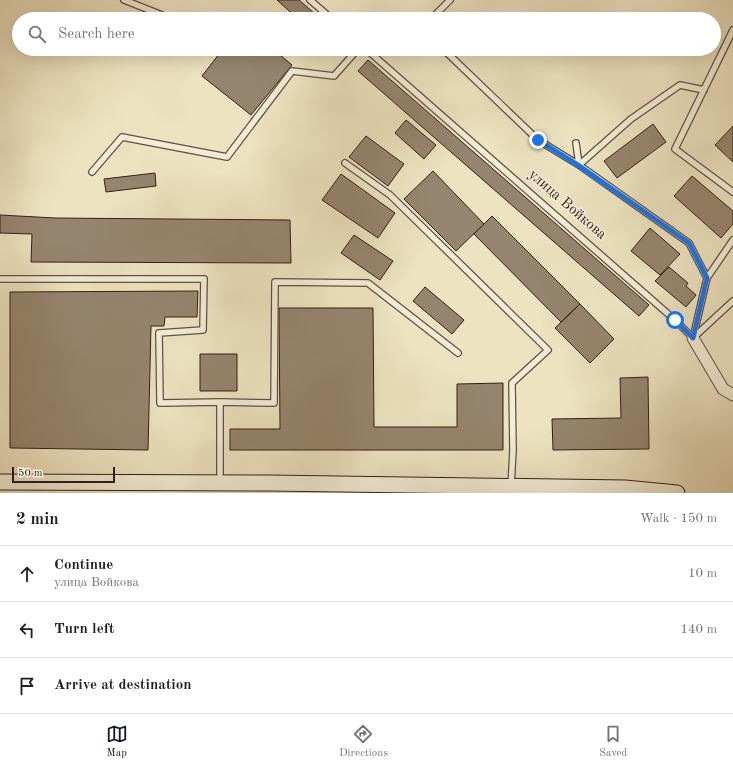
<!DOCTYPE html>
<meta charset="utf-8">
<style>
:root{--surface:#fff;--page:#f6f6f6;--text:#202124;--muted:#757577;--line:#e0e0e0;--accent:#111827}
body{margin:0;font-family:"Old Standard TT",serif;background:var(--page);color:var(--text)}
.scale{position:absolute;left:12px;bottom:10px;width:103px;box-sizing:border-box;padding-left:4px;border:2px solid #351f15;border-top:0;font-size:11px;line-height:14px;white-space:nowrap;color:#351f15;-webkit-text-stroke:3px #f3edd7;paint-order:stroke}
.stop{position:absolute;width:12px;height:12px;margin:-9px;border:3px solid #1a73e8;border-radius:50%;background:#fff}
.stop.end{background:#1a73e8;border-color:#fff;box-shadow:0 1px 4px #0008}
.list{margin:0;padding:0;list-style:none}
h2{display:flex;justify-content:space-between;align-items:center;height:52px;margin:0;padding:0 16px;font-size:17px}
h2 small{font-size:13px;font-weight:400;color:var(--muted)}
.list li{display:grid;grid-template-columns:26px 1fr auto;gap:12px;align-items:center;box-sizing:border-box;height:56px;padding:0 16px;border-top:1px solid var(--line)}
.list b{display:block;font-size:15px;white-space:nowrap}
.list p{margin:0;font-size:13px;white-space:nowrap;color:var(--muted)}
.list em{font-size:13px;font-style:normal;color:var(--muted)}
.icon{flex:none;width:22px;height:22px;fill:none;stroke:currentColor;stroke-width:2;stroke-linecap:round;stroke-linejoin:round}
.map{position:relative;flex:none;width:733px;height:493px;overflow:hidden}
.search{position:absolute;background:var(--surface);box-shadow:0 4px 16px #0002;left:12px;right:12px;top:12px;height:44px;display:flex;align-items:center;gap:10px;box-sizing:border-box;padding:0 14px;border-radius:22px;color:var(--muted);font-size:15px}
.sheet{height:220px;background:var(--surface)}
nav{display:flex;justify-content:space-around;align-items:center;box-sizing:border-box;height:56px;border-top:1px solid var(--line);background:var(--surface);font-size:11px;color:var(--muted)}
nav a{display:grid;justify-items:center;gap:2px}
nav .on{color:var(--accent)}
.map>svg:first-child{display:block}
</style>
<div class="map">
<svg width="733" height="493" viewBox="0 0 733 493">
<rect width="100%" height="100%" fill="#ede3c1"/>
<filter id="stains"><feTurbulence type="fractalNoise" baseFrequency=".005" numOctaves="4"/><feColorMatrix values="0 0 0 0 .2 0 0 0 0 .09 0 0 0 0 .02 0 0 0 .5 -.17"/></filter>
<radialGradient id="worn" r=".72"><stop offset=".6" stop-color="#630" stop-opacity="0"/><stop offset="1" stop-color="#630" stop-opacity=".3"/></radialGradient>
<!-- building -->
<path fill="#95856e" stroke="#351f15" d="M 277,0 L 299,0 L 321,19 L 298,19 Z
M 223,49 L 273,49 L 292,65 L 251,115 L 202,76 Z
M 368,60 L 649,305 L 639,316 L 358,71 Z
M 406,120 L 436,145 L 424,159 L 395,133 Z
M 653,124 L 666,142 L 617,178 L 604,161 Z
M 733,126 L 733,162 L 715,145 Z
M 366,136 L 404,164 L 388,186 L 349,157 Z
M 433,171 L 484,224 L 456,251 L 404,199 Z
M 155,173 L 156,186 L 106,192 L 104,179 Z
M 341,174 L 395,213 L 378,238 L 322,200 Z
M 692,176 L 733,211 L 733,224 L 721,238 L 674,196 Z
M 0,215 L 55,218 L 290,220 L 291,263 L 31,262 L 32,234 L 0,233 Z
M 492,216 L 580,304 L 561,322 L 474,234 Z
M 650,228 L 680,254 L 660,275 L 631,251 Z
M 354,235 L 393,261 L 380,280 L 341,253 Z
M 669,267 L 688,283 L 686,286 L 696,295 L 686,307 L 655,281 Z
M 425,287 L 464,320 L 452,334 L 413,301 Z
M 198,291 L 197,317 L 165,317 L 164,326 L 151,326 L 148,450 L 10,448 L 10,292 Z
M 580,304 L 614,339 L 590,363 L 555,328 Z
M 279,308 L 373,308 L 374,427 L 457,427 L 457,384 L 503,383 L 503,450 L 230,450 L 230,429 L 280,429 Z
M 200,354 L 237,354 L 237,391 L 200,391 Z
M 648,377 L 649,449 L 553,450 L 552,419 L 621,418 L 620,378 Z"/>
<g fill="none" stroke-linecap="round" stroke-linejoin="round">
<!-- lane casing -->
<g stroke="#635040" stroke-width="8">
<path id="lane" d="M 124,0 L 162,15
M 310,0 L 332,19
M 431,19 L 450,0
M 733,30 L 675,149 L 733,192
M 366,49 L 675,320 L 693,338
M 443,49 L 538,140 L 579,165 L 689,243 L 707,278
M 576,143 L 579,165
M 345,163 L 390,195 L 548,350 L 512,383 L 513,450 L 511,486
M 579,165 L 631,119 L 680,85 L 704,90
M 92,172 L 122,137 L 227,157 L 292,71 L 334,76 L 358,49
M 0,279 L 204,279 L 203,330 L 159,333 L 160,403 L 220,402
M 693,338 L 707,278 L 733,240
M 693,338 L 733,301
M 220,483 L 220,402 L 274,403 L 275,282 L 368,283 L 458,353"/>
</g>
<!-- street casing -->
<g stroke="#635040" stroke-width="13">
<path id="street" d="M 693,338 L 723,389 L 733,395"/>
</g>
<!-- secondary casing -->
<g stroke="#351f15" stroke-width="17">
<path id="secondary" d="M 0,482 L 270,483 L 625,488 L 677,493"/>
</g>
<!-- lane -->
<use href="#lane" stroke="#f3edd7" stroke-width="5.5"/>
<!-- street -->
<use href="#street" stroke="#f3edd7" stroke-width="11"/>
<!-- secondary -->
<use href="#secondary" stroke="#f3edd7" stroke-width="15"/>
</g>
<g fill="none" stroke-linecap="round" stroke-linejoin="round">
<!-- route -->
<path stroke="#1a73e8" stroke-width="5" d="M 538,140 L 578,165 L 689,243 L 707,278 L 693,338 L 675,320"/>
</g>
<g text-anchor="middle" dominant-baseline="central" stroke-width="3.5" stroke-linejoin="round" paint-order="stroke">
<!-- street labels -->
<g font-size="15" fill="#351f15" stroke="#f3edd7">
<text transform="translate(567 205) rotate(41)">улица Войкова</text>
</g>
</g>
<rect width="100%" height="100%" filter="url(#stains)"/>
<rect width="100%" height="100%" fill="url(#worn)"/>
</svg>
<div class="scale">50 m</div>
<div class="stop" style="left:675px;top:320px"></div>
<div class="stop end" style="left:538px;top:140px"></div>
<div class="search"><svg class="icon" aria-label="search" viewBox="0 0 24 24"><circle cx="10" cy="10" r="6"/><path d="M15 15l6 6"/></svg>Search here</div>
</div>
<section class="sheet">
<h2>2 min<small>Walk · 150 m</small></h2>
<ul class="list">
<li><svg class="icon" aria-label="ahead" viewBox="0 0 24 24"><path d="M12 20V5M6 11l6-6 6 6"/></svg><div><b>Continue</b><p>улица Войкова</p></div><em>10 m</em></li>
<li><svg class="icon" aria-label="left" viewBox="0 0 24 24"><path d="M17 20v-9H6M10 6l-5 5 5 5"/></svg><div><b>Turn left</b></div><em>140 m</em></li>
<li><svg class="icon" aria-label="arrive" viewBox="0 0 24 24"><path d="M6 21V4h12l-3 4 3 4H6"/></svg><div><b>Arrive at destination</b></div></li>
</ul>
</section>
<nav>
<a class="on"><svg class="icon" aria-label="map" viewBox="0 0 24 24"><path d="M3 6l6-2 6 2 6-2v14l-6 2-6-2-6 2zM9 4v14M15 6v14"/></svg>Map</a>
<a><svg class="icon" aria-label="directions" viewBox="0 0 24 24"><path d="M12 3l9 9-9 9-9-9zM9 14v-3h6M13 9l2 2-2 2"/></svg>Directions</a>
<a><svg class="icon" aria-label="saved" viewBox="0 0 24 24"><path d="M7 4h10v16l-5-4-5 4z"/></svg>Saved</a>
</nav>
